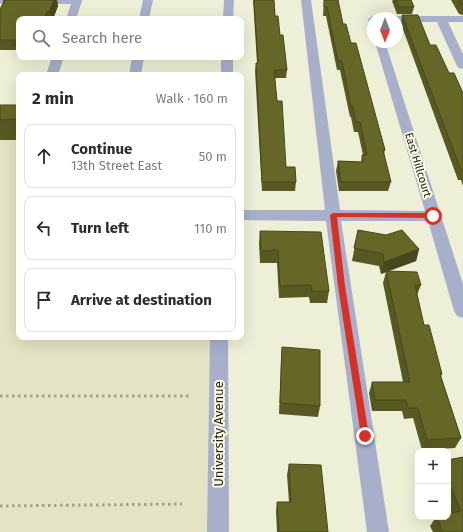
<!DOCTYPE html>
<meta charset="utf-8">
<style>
:root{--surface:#fff;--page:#f2f2f3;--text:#2b2b33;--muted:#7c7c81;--line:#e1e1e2}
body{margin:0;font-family:"Fira Sans",sans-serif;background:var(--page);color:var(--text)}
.controls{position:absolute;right:12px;bottom:12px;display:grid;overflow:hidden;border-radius:8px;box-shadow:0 4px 16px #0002}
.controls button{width:36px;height:36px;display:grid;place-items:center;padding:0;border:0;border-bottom:1px solid var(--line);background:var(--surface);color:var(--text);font:20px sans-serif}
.compass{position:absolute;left:367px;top:12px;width:36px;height:36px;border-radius:50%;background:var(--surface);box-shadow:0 4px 16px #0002;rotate:180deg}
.stop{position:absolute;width:12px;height:12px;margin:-9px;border:3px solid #d93025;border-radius:50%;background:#fff}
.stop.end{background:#d93025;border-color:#fff;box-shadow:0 1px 4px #0008}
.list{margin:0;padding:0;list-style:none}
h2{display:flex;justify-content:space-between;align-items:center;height:52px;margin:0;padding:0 16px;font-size:17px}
h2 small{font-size:13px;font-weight:400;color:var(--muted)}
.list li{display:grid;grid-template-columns:26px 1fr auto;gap:12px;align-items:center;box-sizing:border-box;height:64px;margin:0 8px 8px;padding:0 8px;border:1px solid var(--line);border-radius:8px}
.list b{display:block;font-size:15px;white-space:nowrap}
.list p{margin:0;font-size:13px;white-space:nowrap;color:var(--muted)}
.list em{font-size:13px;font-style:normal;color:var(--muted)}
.icon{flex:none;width:22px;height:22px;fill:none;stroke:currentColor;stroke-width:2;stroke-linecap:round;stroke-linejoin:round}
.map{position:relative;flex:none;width:463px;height:532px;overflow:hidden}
.search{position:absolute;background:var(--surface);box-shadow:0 4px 16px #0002;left:16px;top:16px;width:228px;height:44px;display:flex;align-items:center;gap:10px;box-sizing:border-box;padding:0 14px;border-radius:8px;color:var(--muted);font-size:15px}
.panel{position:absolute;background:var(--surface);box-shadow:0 4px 16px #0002;left:16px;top:72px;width:228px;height:268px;border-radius:8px}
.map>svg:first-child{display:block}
</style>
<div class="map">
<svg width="463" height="532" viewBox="0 0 463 532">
<rect width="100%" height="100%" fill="#edefd6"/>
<!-- built -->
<path fill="#e2e4c4" d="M 0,114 L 19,114 L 19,337 L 223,337 L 220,532 L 0,532 Z"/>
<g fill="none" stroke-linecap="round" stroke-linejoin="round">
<!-- path -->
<path stroke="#a1a28f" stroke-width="3" stroke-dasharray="2.5 3.5" stroke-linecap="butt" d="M 0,396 L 190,396
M 0,506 L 182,504"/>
<!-- minor -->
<path fill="#a8afca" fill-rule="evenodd" d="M 0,0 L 82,0 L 82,1 L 76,19 L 66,19 L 71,4 L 2,4 L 0,3 Z
M 143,0 L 153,0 L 149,19 L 139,19 Z
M 224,0 L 234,0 L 233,19 L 223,19 Z
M 301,0 L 311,0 L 340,210 L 425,211 L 375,42 L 385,42 L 463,284 L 463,318 L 457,316 L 454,311 L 428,221 L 341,221 L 389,532 L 367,532 L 326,221 L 241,220 L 241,210 L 325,210 Z
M 373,16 L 377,18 L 373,18 L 373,23 L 369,22 L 368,19 Z
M 397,16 L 463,16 L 463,22 L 448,22 L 463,54 L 463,69 L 459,68 L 457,66 L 437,22 L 397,22 L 397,18 L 393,18 Z
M 52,57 L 64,57 L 58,75 L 46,75 Z
M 132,57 L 144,57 L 141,75 L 129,75 Z
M 221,57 L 233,57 L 233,75 L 221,75 Z
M 210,337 L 228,337 L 229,532 L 207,532 Z"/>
</g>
<!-- wall -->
<path fill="#575922" d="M 3,0 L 57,0 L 58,6 L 53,19 L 19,19 L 19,56 L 17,56 L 16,50 L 0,50 L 0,9 L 3,3 Z
M 253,0 L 274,0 L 275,16 L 280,35 L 287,70 L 286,78 L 275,78 L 277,101 L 286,167 L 296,182 L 295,191 L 262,191 L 255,71 L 256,63 L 257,63 Z
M 324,0 L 338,0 L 343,24 L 351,43 L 385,150 L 384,154 L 391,182 L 388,191 L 339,191 L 336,171 L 338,161 L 361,162 L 362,155 L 363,155 L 358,132 L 354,132 L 351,117 L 350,117 L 340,70 L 337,70 L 326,16 L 323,16 Z
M 393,0 L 411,0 L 414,7 L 412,14 L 397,14 L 392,1 Z
M 451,0 L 463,0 L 463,15 L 459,14 Z
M 402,15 L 430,45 L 449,73 L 463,93 L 463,186 L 461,180 L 458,180 L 401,24 Z
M 0,105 L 19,105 L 19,140 L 0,140 Z
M 358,230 L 419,249 L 416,261 L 388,271 L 421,285 L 417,295 L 424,325 L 442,374 L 441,377 L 461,438 L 455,448 L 422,450 L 413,418 L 404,419 L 402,411 L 372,411 L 369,393 L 372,382 L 403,382 L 383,283 L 386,272 L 381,274 L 379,266 L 352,261 Z
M 260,231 L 329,291 L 327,303 L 310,303 L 309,297 L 279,298 L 277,263 L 260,263 L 259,243 Z
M 282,347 L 320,406 L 318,417 L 279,414 L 281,359 Z
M 463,457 L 463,532 L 433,532 L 430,526 L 436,517 L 452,514 L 448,505 L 448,460 Z
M 289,464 L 328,532 L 277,532 L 276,511 L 277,502 L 289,502 L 287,475 Z"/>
<!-- shaded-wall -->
<path fill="#47481b" d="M 54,0 L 57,0 L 58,6 L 53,19 L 51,19 L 49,12 Z
M 47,12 L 48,19 L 44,19 Z
M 419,249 L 416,261 L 381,274 L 384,262 Z"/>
<!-- building -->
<path fill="#656727" stroke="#47481b" d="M 5,0 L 54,0 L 49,12 L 47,12 L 44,19 L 19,19 L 19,45 L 14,45 L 16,40 L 0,40 L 0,9 Z
M 254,0 L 274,0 L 275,16 L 278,16 L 280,35 L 283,35 L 287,70 L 274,70 L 277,101 L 282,101 L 286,167 L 295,167 L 296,182 L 262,182 L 256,63 L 258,63 Z
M 324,0 L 338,0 L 343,24 L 346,24 L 351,43 L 356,43 L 385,150 L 383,150 L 391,182 L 341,182 L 338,161 L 363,162 L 362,155 L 367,155 L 360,122 L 356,122 L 353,107 L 351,107 L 342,61 L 338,61 L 327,7 L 324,7 Z
M 396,0 L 411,0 L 414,7 L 399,7 Z
M 459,0 L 463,0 L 463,5 L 462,5 Z
M 402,15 L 418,15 L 430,45 L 436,45 L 449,73 L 454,73 L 463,93 L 463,170 L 461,170 Z
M 0,105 L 19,105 L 19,119 L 0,120 Z
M 358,230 L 386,235 L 402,230 L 419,249 L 384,262 L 383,254 L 354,248 Z
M 260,231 L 321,232 L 329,291 L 312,291 L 311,285 L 280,286 L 278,250 L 261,251 Z
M 386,271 L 417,272 L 421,285 L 415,285 L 424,325 L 429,325 L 442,374 L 440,374 L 461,438 L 427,440 L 418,408 L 408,408 L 406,400 L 375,400 L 372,382 L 410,382 Z
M 282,347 L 320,350 L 320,406 L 280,403 Z
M 463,457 L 463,532 L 443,532 L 436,517 L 448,517 L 448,514 L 461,511 L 448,481 L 448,460 Z
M 289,464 L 321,465 L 328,532 L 279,532 L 277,502 L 291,502 Z"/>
<!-- route -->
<path fill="#d93025" d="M 333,213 L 433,213 L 436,216 L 433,218 L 337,217 L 345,286 L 369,436 L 365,440 L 361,436 L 338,286 L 330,215 Z"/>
<g text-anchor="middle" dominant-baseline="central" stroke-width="4" stroke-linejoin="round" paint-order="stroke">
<!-- street labels -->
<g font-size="11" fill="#22231a" stroke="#fafce3">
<text transform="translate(418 165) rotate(73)">East Hillcourt</text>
</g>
<!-- near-street labels -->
<g font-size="13" fill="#22231a" stroke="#fafce3">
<text transform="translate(218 434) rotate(-90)">University Avenue</text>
</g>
</g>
</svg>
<div class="controls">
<button>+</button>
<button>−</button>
</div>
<svg class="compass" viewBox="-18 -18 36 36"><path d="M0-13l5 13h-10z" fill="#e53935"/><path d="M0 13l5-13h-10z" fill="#7c7c81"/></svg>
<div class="stop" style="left:433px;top:216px"></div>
<div class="stop end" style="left:365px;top:436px"></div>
<div class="search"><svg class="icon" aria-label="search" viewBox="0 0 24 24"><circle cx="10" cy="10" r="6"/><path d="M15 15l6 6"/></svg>Search here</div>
<section class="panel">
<h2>2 min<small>Walk · 160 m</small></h2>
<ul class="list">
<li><svg class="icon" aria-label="ahead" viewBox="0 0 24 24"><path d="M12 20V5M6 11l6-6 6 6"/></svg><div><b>Continue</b><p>13th Street East</p></div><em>50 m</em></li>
<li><svg class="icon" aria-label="left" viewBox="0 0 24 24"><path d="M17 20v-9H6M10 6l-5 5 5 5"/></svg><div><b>Turn left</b></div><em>110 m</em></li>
<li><svg class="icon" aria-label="arrive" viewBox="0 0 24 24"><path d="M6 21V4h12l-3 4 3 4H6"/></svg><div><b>Arrive at destination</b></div></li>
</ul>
</section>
</div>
